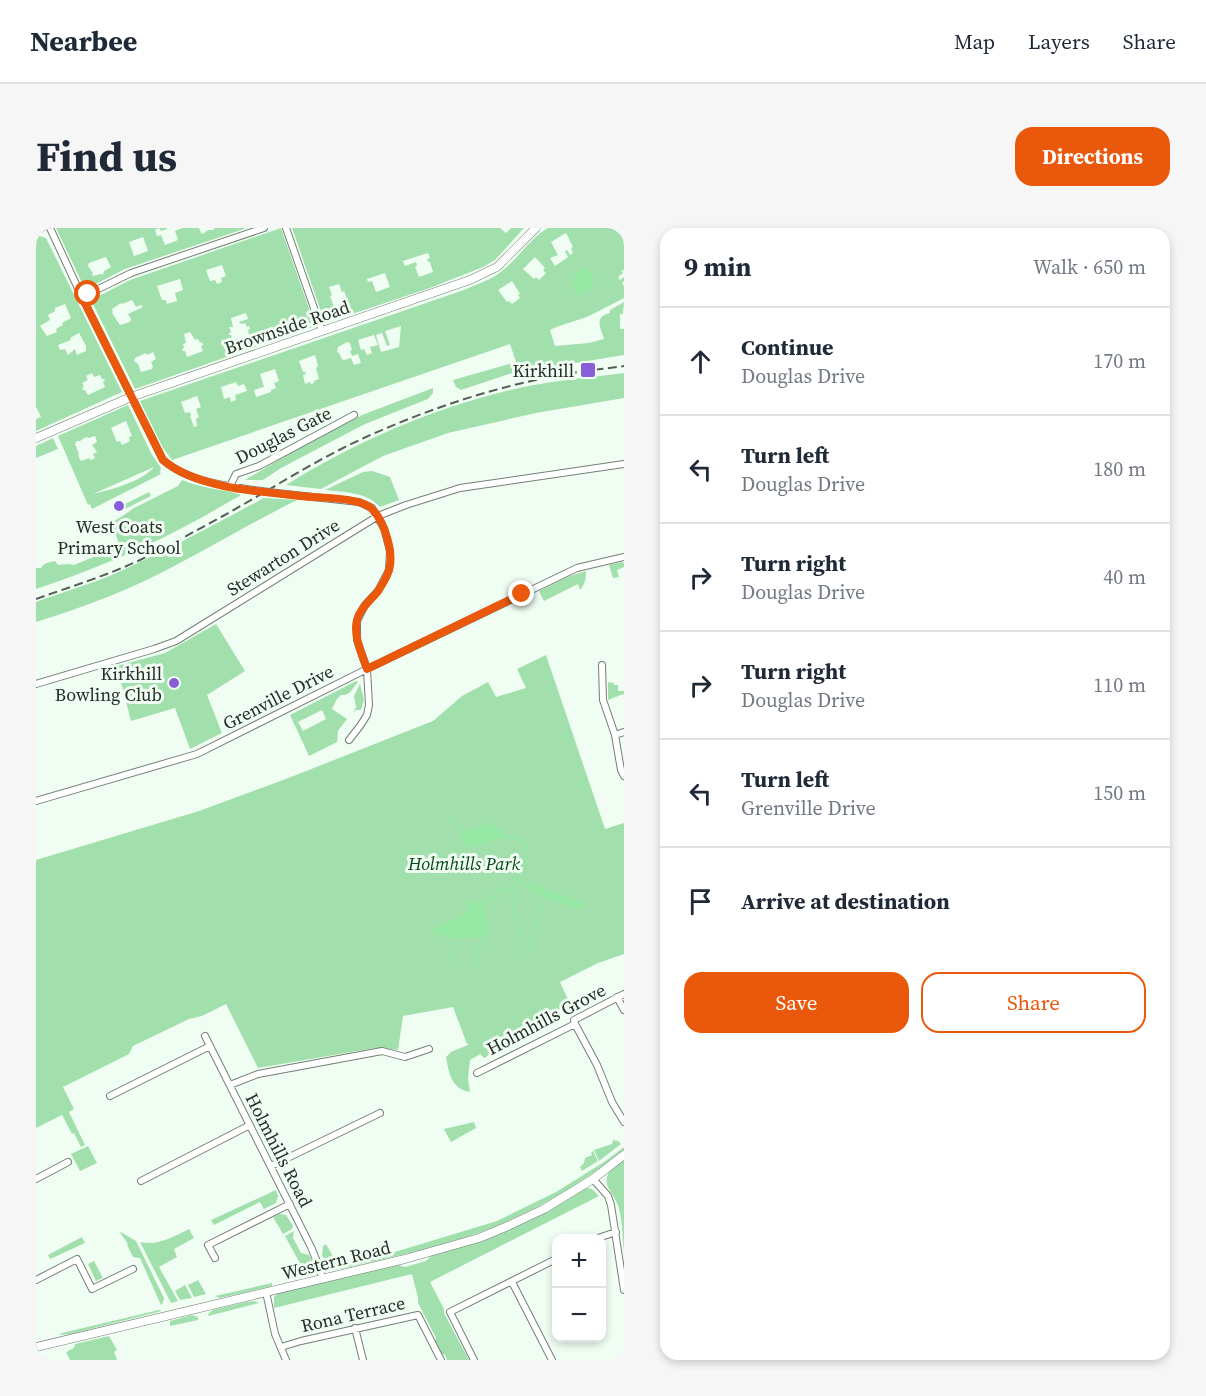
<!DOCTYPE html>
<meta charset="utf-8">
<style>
:root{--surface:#fff;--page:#f6f6f7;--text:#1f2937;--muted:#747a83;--line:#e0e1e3;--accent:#ea580c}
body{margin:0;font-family:"Source Serif 4",serif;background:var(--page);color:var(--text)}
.controls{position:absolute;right:18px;bottom:18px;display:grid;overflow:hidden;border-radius:12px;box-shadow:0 3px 9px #0003}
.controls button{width:54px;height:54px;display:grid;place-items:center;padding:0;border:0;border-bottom:2px solid var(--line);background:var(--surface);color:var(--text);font:30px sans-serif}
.stop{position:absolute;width:18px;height:18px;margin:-14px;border:4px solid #ea580c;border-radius:50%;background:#fff}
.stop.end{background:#ea580c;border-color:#fff;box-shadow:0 2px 6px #0008}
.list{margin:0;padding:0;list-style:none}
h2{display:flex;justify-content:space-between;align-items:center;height:78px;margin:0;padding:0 24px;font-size:26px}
h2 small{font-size:20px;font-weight:400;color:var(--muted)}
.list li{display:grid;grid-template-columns:39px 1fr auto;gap:18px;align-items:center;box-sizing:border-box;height:108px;padding:0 24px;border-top:2px solid var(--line)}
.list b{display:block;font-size:22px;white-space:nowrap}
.list p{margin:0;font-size:20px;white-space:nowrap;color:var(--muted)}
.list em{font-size:20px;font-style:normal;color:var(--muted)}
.actions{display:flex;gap:12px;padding:18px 24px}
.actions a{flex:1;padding:14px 0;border:2px solid var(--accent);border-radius:18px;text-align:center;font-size:21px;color:var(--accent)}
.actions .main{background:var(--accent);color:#fff}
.icon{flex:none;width:33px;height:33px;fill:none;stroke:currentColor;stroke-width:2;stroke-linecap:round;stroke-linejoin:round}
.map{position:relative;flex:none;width:588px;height:1132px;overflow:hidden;border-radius:18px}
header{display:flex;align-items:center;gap:36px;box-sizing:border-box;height:84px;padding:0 30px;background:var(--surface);border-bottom:2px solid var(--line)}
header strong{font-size:28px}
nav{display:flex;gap:33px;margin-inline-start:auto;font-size:21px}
.intro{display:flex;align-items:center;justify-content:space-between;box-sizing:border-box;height:144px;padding:0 36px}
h1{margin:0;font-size:42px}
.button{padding:15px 27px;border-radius:18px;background:var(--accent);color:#fff;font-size:21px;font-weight:700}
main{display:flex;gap:36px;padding:0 36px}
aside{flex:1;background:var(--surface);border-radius:18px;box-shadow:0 3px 9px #0003}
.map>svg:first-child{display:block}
</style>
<header>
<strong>Nearbee</strong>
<nav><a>Map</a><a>Layers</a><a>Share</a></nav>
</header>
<div class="intro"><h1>Find us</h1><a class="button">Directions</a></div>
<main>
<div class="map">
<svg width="588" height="1132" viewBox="0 0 588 1132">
<rect width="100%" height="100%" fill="#f0fdf2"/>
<!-- green -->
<path fill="#a1e0ac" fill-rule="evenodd" d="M 20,0 L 131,0 L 131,1 L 125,3 L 123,0 L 119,2 L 121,8 L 125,7 L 129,17 L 142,12 L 139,3 L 146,0 L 163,0 L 165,5 L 167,6 L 172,2 L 177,2 L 179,0 L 211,0 L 89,41 L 52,60 L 48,59 ZM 107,9 L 112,23 L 98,28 L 93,14 ZM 70,29 L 75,39 L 68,43 L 67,47 L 65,46 L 57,48 L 56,46 L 57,45 L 52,38 L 53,35 Z
M 245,0 L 279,98 L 99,161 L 56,74 L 57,71 L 94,52 ZM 186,37 L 190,48 L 185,50 L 186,54 L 181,56 L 179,52 L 174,53 L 170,42 ZM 144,51 L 147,62 L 139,65 L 141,73 L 131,76 L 130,72 L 126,72 L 121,58 ZM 96,72 L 100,79 L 105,77 L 107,79 L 92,86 L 95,91 L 94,94 L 84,97 L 76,85 L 77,84 L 76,81 L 85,75 L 86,76 ZM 210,85 L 212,91 L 203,94 L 205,96 L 209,95 L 211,99 L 213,98 L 214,101 L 212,102 L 213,107 L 210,110 L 209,109 L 197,112 L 195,107 L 193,107 L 193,106 L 195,104 L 193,99 L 197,99 L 195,90 ZM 154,104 L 159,112 L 162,111 L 164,115 L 166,114 L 167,117 L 165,118 L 167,123 L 151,129 L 149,123 L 147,123 L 146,121 L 148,120 L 147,116 L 150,115 L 148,106 ZM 117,124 L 120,131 L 115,134 L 117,138 L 116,141 L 105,144 L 102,136 L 98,133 L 99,130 L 110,125 L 111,127 Z
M 256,0 L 464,0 L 470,5 L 475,0 L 488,0 L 459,32 L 447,39 L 394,60 L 289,95 ZM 392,25 L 394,30 L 391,31 L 392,34 L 394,34 L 397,44 L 383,49 L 379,39 L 381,38 L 380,34 L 369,38 L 367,33 ZM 349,45 L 354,59 L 340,64 L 336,53 L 332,54 L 331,51 ZM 303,56 L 306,64 L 308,63 L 312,74 L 298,79 L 294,68 L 296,67 L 293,59 Z
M 512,0 L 587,0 L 588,1 L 588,42 L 585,43 L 587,45 L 582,49 L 584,52 L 588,49 L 588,53 L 586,55 L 588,58 L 588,70 C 578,75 567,81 557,86 C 543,93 528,95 514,102 L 519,118 L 553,115 L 568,111 C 565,100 557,89 574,85 L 574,82 L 588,74 L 587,86 L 584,86 L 584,101 L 588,101 L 588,127 L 473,146 L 425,162 L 420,159 L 417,152 L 480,134 L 474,116 L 136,232 L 127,220 L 104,173 L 428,62 C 441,56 455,52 466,43 C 483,30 493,11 512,0 ZM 530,5 L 537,19 L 535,20 L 537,25 L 534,27 L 531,22 L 529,23 L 532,29 L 519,38 L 514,30 L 522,27 L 515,14 ZM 499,29 L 509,40 L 507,42 L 510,45 L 503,52 L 500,49 L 498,51 L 487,41 ZM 476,53 L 484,66 L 482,67 L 484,70 L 476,76 L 473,73 L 471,74 L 462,62 ZM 365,98 L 363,119 L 345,124 L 340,107 L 346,105 L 351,118 L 354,117 L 349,103 ZM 338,107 L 342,117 L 334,119 L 336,125 L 331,127 L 328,121 L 325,122 L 322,112 ZM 311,114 L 314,115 L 316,122 L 314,123 L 316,128 L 322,126 L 325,135 L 318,137 L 315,130 L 308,132 L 306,131 L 303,125 L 301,124 L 302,119 ZM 279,127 L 282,138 L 280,140 L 283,151 L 278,153 L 278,155 L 275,156 L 274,154 L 269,156 L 267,147 L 270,146 L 269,144 L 267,144 L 263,133 ZM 239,141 L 243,153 L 238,155 L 240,160 L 235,162 L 235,164 L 220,169 L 218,162 L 228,159 L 224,146 ZM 200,154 L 202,158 L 208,156 L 211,163 L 199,167 L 200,172 L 195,174 L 194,169 L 188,171 L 185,159 ZM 161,168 L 165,179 L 160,181 L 163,189 L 160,191 L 161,198 L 158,199 L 154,188 L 155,188 L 154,184 L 149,185 L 145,174 Z
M 4,8 L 10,10 L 86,164 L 0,203 L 0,191 L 5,189 L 0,179 L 0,10 ZM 29,76 L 35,90 L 26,95 L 27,97 L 20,101 L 21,104 L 11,108 L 4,98 L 14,92 L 12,87 L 19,83 L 19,80 ZM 43,105 L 50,118 L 50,123 L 41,127 L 39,121 L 32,127 L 29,121 L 24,122 L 22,117 L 35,112 L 34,110 ZM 56,145 L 58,149 L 64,147 L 66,151 L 68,151 L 69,153 L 67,154 L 69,159 L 52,167 L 49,162 L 47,162 L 46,160 L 48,159 L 46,155 L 52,152 L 50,148 Z
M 588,145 L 588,170 L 500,185 L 412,205 L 347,228 L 285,261 L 250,257 C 324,211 407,176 492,158 C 524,152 556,149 588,145 Z
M 397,160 L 397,165 L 392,171 L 329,196 L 245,240 L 227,252 L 209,252 L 266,218 L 326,187 Z
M 92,177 L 115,225 L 125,240 L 124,245 L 125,246 L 56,281 L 54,276 L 52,277 L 22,208 ZM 90,193 L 96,208 L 93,209 L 94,213 L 86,217 L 84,213 L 81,214 L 75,200 ZM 59,208 L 61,214 L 56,217 L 61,224 L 57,226 L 59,230 L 55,232 L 53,230 L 45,233 L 42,227 L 43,226 L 39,216 L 41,213 L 44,213 L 50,209 L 53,210 ZM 118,239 C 105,254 77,261 57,266 Z
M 17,210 L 22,221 L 0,230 L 0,218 Z
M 336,243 L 354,249 L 363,272 L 344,279 C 331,264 307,264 289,262 L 327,244 Z
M 146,252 C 152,254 159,257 165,258 C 179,262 192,262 205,267 C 192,275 178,282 165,290 C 112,319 57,342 0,361 L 0,340 L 5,340 C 9,334 12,335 19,333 L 22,337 L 32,336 L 38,337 L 84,318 L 75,295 L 88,287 L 98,280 L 142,258 Z
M 113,264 L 115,268 L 85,283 L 83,279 Z
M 228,270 L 261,272 C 220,292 181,316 140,337 C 96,361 48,379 0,394 L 0,374 C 29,363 59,355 87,342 C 135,320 181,295 228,270 Z
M 586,334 L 588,335 L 588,339 L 581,342 L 583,349 L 577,350 L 573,337 Z
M 550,343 C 550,351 549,356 544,362 L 542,356 L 508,373 L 503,363 L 534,348 Z
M 180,396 L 209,443 L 171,467 L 186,505 L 154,521 L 139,480 L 95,493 L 81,438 L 129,425 Z
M 510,427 L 569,601 L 588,595 L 588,726 L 562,735 L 524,754 L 534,776 L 526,781 L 507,783 L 514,787 L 518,793 L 507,801 L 486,809 L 448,830 L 444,826 L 434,832 L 432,851 L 434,864 C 415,861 413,845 410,829 L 415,824 L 434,816 L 431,816 L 417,779 L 367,788 L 362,822 L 339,820 L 222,840 L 190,776 L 166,788 L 153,791 L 97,818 L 93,826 L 27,859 L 38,881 L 33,884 L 49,917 L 45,919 L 38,905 L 36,906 L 26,887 L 0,900 L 0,632 L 163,583 L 255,549 L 397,493 L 426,468 L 452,454 L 460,469 L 490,460 L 481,441 Z
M 320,453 L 322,454 C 316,460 315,468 305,467 L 301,471 L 296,481 L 311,491 L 302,503 L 301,514 L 273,528 L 254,487 ZM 286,482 L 290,491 L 267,503 L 262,494 Z
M 572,454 L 578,455 L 578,457 L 582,457 L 582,463 L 588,463 L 588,467 L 587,466 L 572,472 Z
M 324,456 L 328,472 L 325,482 L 320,482 L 317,485 L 320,479 L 318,468 Z
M 438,894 L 440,900 L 415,914 L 408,901 Z
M 577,912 L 582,913 L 585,916 L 563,933 L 558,922 L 576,916 Z
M 52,918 L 61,935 L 44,943 L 35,926 Z
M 588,919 L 588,922 C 544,957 495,986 442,1005 C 397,1021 350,1030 305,1041 L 298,1042 L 294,1041 L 349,1027 L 461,993 L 520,964 L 568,934 Z
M 557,923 L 562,933 L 546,943 L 544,939 L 548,935 L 549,930 L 556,927 L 555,925 Z
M 588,932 L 588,1023 C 586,1008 587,989 581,975 C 578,966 568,959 571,949 C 573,941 582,936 588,932 Z
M 547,959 L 556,961 L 563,968 L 394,1054 L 408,1081 L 408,1085 L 433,1132 L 411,1132 L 409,1127 L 406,1126 L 399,1115 L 400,1110 L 382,1075 L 382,1070 L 376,1046 L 238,1080 L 238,1069 L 243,1064 L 359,1036 L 369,1039 L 390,1033 L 396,1027 L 450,1009 Z
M 240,962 L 242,968 L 240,975 L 228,981 L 224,974 L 178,997 L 175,992 Z
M 244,986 L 250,987 L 257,998 L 256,1001 L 247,1006 L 237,989 Z
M 153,1001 L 158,1010 L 138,1021 L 141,1029 L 123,1039 L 142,1073 L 135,1075 L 104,1014 C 122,1018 137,1009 153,1001 Z
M 83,1003 L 100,1013 L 128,1070 L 127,1075 L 125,1077 L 104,1030 L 97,1029 L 91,1017 L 92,1016 Z
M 258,1003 L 257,1010 L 265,1025 L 273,1027 L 277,1035 L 277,1039 L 276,1041 L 268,1043 L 249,1008 Z
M 46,1009 L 49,1015 L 14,1031 L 12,1027 Z
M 290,1016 L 301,1036 L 291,1037 L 286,1027 L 287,1018 Z
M 58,1033 L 67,1050 L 60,1053 L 52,1036 Z
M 162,1052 L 170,1066 L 158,1069 L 152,1057 Z
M 236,1055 L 236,1058 L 184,1070 L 179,1068 Z
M 149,1057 L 156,1070 L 144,1072 L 139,1063 Z
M 219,1073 L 223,1075 L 172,1088 L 173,1085 L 177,1082 L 210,1074 Z
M 123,1082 L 126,1083 L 34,1106 L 23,1107 L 26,1105 Z
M 156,1087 L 162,1089 L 162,1092 L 134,1098 L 134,1093 Z
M 73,1108 L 81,1122 L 78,1124 L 81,1132 L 34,1132 L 30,1124 L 38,1120 L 39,1116 Z"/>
<!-- water -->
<path fill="#94e8a4" d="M 547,40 L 553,43 L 558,50 L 556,57 L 548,66 L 542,66 C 534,61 536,54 539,46 Z
M 455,595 L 468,606 L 467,608 L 433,621 L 427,614 L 424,605 Z
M 492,656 L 506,659 L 512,663 L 515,663 L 548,675 L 548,678 L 544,680 L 528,677 L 494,662 L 490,660 Z
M 434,673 L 447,675 L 453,705 L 449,708 C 429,710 412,714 395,703 C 404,694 420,694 427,687 C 431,683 431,677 434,673 Z"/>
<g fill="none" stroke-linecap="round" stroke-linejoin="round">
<!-- stream -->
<path stroke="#94e8a4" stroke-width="2" d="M 413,592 L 429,603
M 483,651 L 490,657
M 477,660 L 476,670 L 478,685 L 487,713 L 482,726
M 447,675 L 467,662 L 478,659 C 486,645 491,634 490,618 L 480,610 L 467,608
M 491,724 L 509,669
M 412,736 L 422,711
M 441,737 L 445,708"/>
<!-- minor casing -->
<g stroke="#747f75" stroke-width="8">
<path id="minor" d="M 14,0 L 46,69 L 127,232 C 150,252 181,256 210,261
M 250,0 L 286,103
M 0,3 L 6,0
M 46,69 L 95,45 L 228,0
M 194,258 L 200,246 L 223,238 L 318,187
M 241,265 L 323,274 L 336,280 L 348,300 L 354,323 L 353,342 L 342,363 L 329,377 L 321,393 L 321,412 L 331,441 L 333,477 L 331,487 L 324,498 L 313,512
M 566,437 L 567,472 L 579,507 L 585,542 L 588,548
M 0,456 L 118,421 L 140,413 L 342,288 L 370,277 L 424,260 L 588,236
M 579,507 L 588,504
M 0,573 L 161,526 L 331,441 L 541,340 L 588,329
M 581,769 L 588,782
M 539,796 L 561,837 L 576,874 L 588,894
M 169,808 L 275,1019 L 284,1041 L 286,1051
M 441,845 L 539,796 L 538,792 L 588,766
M 194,857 L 222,846 L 346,823 L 369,829 L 393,821
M 74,868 L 174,818
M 235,938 L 344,885
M 0,951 L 32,934
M 557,951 L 572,968 L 575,977 L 588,1062
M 105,953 L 214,897
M 562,1010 L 580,1004
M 179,1030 L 172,1017 L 254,976
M 0,1052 L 41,1031 L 56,1061 L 97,1041
M 476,1054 L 516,1132
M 230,1064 L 239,1106 L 250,1132
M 319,1100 L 327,1132
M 245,1119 L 265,1113 L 382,1087 L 405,1132
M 438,1132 L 414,1084 L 520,1031"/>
</g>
<!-- tertiary casing -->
<g stroke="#747f75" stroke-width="9">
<path id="tertiary" d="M 0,210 L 95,169 L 434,52 L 461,39 L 500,0
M 0,1119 L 369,1031 L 443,1010 L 472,998 L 508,981 L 557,951 L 588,927"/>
</g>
<!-- minor -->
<use href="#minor" stroke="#fff" stroke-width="6"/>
<!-- tertiary -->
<use href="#tertiary" stroke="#fff" stroke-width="8"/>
<!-- rail -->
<path stroke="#575d58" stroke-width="2" stroke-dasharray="9 4.5" stroke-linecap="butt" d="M 0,371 C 34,359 69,348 102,333 C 131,319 159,303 187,288 C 234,262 281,231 330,209 C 392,181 458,159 525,147 C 546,143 567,141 588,138"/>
<!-- minor-bridge casing -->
<g stroke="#747f75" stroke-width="8" stroke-linecap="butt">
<path id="minor-bridge" d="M 210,261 L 241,265"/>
</g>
<!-- minor-bridge -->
<use href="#minor-bridge" stroke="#fff" stroke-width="6"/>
</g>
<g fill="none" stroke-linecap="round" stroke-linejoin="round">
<!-- route -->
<path stroke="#ea580c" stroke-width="8" d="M 52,66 L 46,69 L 127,232 C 162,262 231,264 276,269 C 291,270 327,270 337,282 C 349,295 358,326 353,342 C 351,349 346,357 342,363 C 335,372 324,380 321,392 C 317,408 326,426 331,441 L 486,366"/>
</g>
<!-- markers -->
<g fill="#895fd9" stroke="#f0fdf2" stroke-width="2">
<rect x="544" y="134" width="16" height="16" rx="3"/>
<circle cx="83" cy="278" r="6"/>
<circle cx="138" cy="455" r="6"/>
</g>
<g text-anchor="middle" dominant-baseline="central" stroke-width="6" stroke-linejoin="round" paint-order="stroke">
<!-- street labels -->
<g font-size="18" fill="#272c28" stroke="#f0fdf2">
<text transform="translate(251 99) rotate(-19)">Brownside Road</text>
<text transform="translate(247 207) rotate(-27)">Douglas Gate</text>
<text transform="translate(247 329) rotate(-32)">Stewarton Drive</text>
<text transform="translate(242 469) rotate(-27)">Grenville Drive</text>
<text transform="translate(510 791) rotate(-28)">Holmhills Grove</text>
<text transform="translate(243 922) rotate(63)">Holmhills Road</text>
<text transform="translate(300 1032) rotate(-14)">Western Road</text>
<text transform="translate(317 1086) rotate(-13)">Rona Terrace</text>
</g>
<!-- poi labels -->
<g font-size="18" fill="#272c28" stroke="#f0fdf2" text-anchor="end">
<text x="538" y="142">Kirkhill</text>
<text x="83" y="298" text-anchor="middle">West Coats<tspan x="83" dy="21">Primary School</tspan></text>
<text x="126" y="445">Kirkhill<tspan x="126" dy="21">Bowling Club</tspan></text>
</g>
<!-- park labels -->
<g font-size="18" font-style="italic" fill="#07471d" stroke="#f0fdf2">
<text x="428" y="635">Holmhills Park</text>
</g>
</g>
</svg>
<div class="controls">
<button>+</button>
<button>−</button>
</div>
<div class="stop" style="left:52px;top:66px"></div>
<div class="stop end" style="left:486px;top:366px"></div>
</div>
<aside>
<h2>9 min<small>Walk · 650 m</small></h2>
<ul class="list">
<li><svg class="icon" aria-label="ahead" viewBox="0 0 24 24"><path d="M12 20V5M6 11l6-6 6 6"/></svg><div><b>Continue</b><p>Douglas Drive</p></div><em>170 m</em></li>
<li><svg class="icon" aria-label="left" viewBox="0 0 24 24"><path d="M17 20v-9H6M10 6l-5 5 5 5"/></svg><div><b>Turn left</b><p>Douglas Drive</p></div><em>180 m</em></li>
<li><svg class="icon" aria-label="right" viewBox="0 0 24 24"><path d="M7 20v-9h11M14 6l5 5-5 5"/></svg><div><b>Turn right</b><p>Douglas Drive</p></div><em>40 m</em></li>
<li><svg class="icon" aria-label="right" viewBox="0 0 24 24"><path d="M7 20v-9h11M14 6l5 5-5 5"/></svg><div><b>Turn right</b><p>Douglas Drive</p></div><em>110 m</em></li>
<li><svg class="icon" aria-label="left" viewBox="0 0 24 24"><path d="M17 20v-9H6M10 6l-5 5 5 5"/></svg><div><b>Turn left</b><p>Grenville Drive</p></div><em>150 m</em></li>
<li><svg class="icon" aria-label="arrive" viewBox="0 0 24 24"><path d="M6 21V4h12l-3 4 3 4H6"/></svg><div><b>Arrive at destination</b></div></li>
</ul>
<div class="actions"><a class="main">Save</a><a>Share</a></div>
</aside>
</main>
